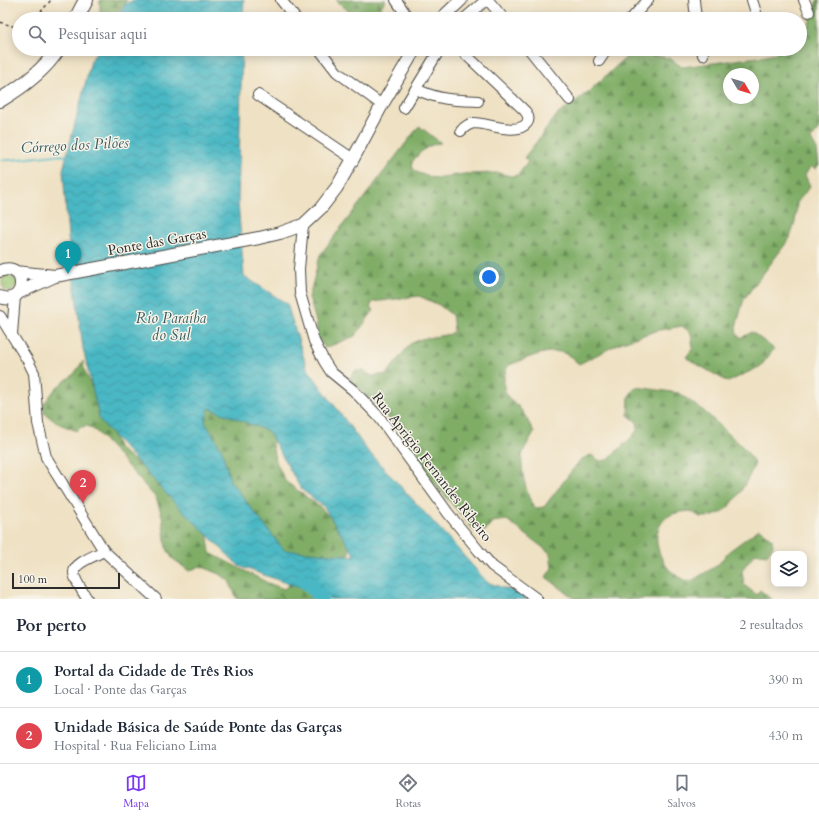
<!DOCTYPE html>
<html lang="pt">
<meta charset="utf-8">
<style>
:root{--surface:#fff;--page:#f6f6f7;--text:#1f2937;--muted:#747a83;--line:#e0e1e3;--accent:#7c3aed}
body{margin:0;font-family:Cardo,serif;background:var(--page);color:var(--text)}
.controls{position:absolute;right:12px;bottom:12px;display:grid;overflow:hidden;border-radius:8px;box-shadow:0 2px 10px #0003}
.controls button{width:36px;height:36px;display:grid;place-items:center;padding:0;border:0;border-bottom:1px solid var(--line);background:var(--surface);color:var(--text);font:20px sans-serif}
.compass{position:absolute;left:723px;top:68px;width:36px;height:36px;border-radius:50%;background:var(--surface);box-shadow:0 2px 10px #0003;rotate:128deg}
.scale{position:absolute;left:12px;bottom:10px;width:108px;box-sizing:border-box;padding-left:4px;border:2px solid #2b2b2b;border-top:0;font-size:11px;line-height:14px;white-space:nowrap;color:#2b2b2b;-webkit-text-stroke:3px #f7f3e8;paint-order:stroke}
.you{position:absolute;left:489px;top:277px;width:14px;height:14px;margin:-10px;border:3px solid #fff;border-radius:50%;background:#1a73e8;box-shadow:0 0 0 6px #1a73e833}
.badge{display:grid;place-items:center;width:26px;height:26px;border-radius:50%;background:var(--accent);color:#fff;font-size:13px;font-weight:700}
.pin{position:absolute;translate:-50% -33px;filter:drop-shadow(0 1px 2px #0008)}
.pin::after{content:'';position:absolute;top:21px;width:14px;height:12px;background:inherit;clip-path:polygon(0 0,100% 0,50% 100%)}
.list{margin:0;padding:0;list-style:none}
h2{display:flex;justify-content:space-between;align-items:center;height:52px;margin:0;padding:0 16px;font-size:17px}
h2 small{font-size:13px;font-weight:400;color:var(--muted)}
.list li{display:grid;grid-template-columns:26px 1fr auto;gap:12px;align-items:center;box-sizing:border-box;height:56px;padding:0 16px;border-top:1px solid var(--line)}
.list b{display:block;font-size:15px;white-space:nowrap}
.list p{margin:0;font-size:13px;white-space:nowrap;color:var(--muted)}
.list em{font-size:13px;font-style:normal;color:var(--muted)}
.icon{flex:none;width:22px;height:22px;fill:none;stroke:currentColor;stroke-width:2;stroke-linecap:round;stroke-linejoin:round}
.map{position:relative;flex:none;width:819px;height:599px;overflow:hidden}
.search{position:absolute;background:var(--surface);box-shadow:0 2px 10px #0003;left:12px;right:12px;top:12px;height:44px;display:flex;align-items:center;gap:10px;box-sizing:border-box;padding:0 14px;border-radius:22px;color:var(--muted);font-size:15px}
.sheet{height:164px;background:var(--surface)}
nav{display:flex;justify-content:space-around;align-items:center;box-sizing:border-box;height:56px;border-top:1px solid var(--line);background:var(--surface);font-size:11px;color:var(--muted)}
nav a{display:grid;justify-items:center;gap:2px}
nav .on{color:var(--accent)}
.map>svg:first-child{display:block}
</style>
<div class="map">
<svg width="819" height="599" viewBox="0 0 819 599">
<defs>
<pattern id="grass-tufts" width="24" height="20" patternUnits="userSpaceOnUse"><rect width="24" height="20" fill="#9fc975"/><path d="M3 7l-1-3M5 7V3M7 7l1-3M15 17l-1-3M17 17v-4M19 17l1-3" fill="none" stroke="#82a360"/></pattern>
<pattern id="forest-firs" width="22" height="20" patternUnits="userSpaceOnUse"><rect width="22" height="20" fill="#7fad66"/><path d="M5 1l3.5 6h-7zM16 11l3.5 6h-7z" fill="#688d54"/></pattern>
<pattern id="water-waves" width="16" height="10" patternUnits="userSpaceOnUse"><rect width="16" height="10" fill="#4ab8c4"/><path d="M0 5q4-4 8 0t8 0" fill="none" stroke="#3e969f"/></pattern>
</defs>
<rect width="100%" height="100%" fill="#f7f3e8"/>
<filter id="ink" filterUnits="userSpaceOnUse"><feTurbulence type="fractalNoise" baseFrequency=".025" numOctaves="2"/><feDisplacementMap in="SourceGraphic" scale="8" xChannelSelector="R" yChannelSelector="G"/><feConvolveMatrix kernelMatrix="1 2 1 2 8 2 1 2 1" color-interpolation-filters="sRGB"/></filter>
<filter id="wash" filterUnits="userSpaceOnUse"><feTurbulence type="fractalNoise" baseFrequency=".012" numOctaves="4" result="noise"/><feDisplacementMap in="SourceGraphic" scale="16" xChannelSelector="R" yChannelSelector="G"/><feGaussianBlur stdDeviation="0.9" result="paint"/><feColorMatrix in="noise" values="0 0 0 0 0 0 0 0 0 0 0 0 0 0 0 0 0 1.4 0 .05"/><feComposite in="paint" operator="in"/></filter>
<g filter="url(#wash)">
<rect width="100%" height="100%" fill="#efe1c3"/>
<!-- grass -->
<path fill="url(#grass-tufts)" stroke="#657a50" d="M 8,275 L 19,282 L 11,292 L 4,289 C 0,283 2,277 8,275 Z"/>
<!-- forest -->
<path fill="url(#forest-firs)" stroke="#556c48" fill-rule="evenodd" d="M 100,0 L 127,0 L 112,19 L 100,19 Z
M 336,0 L 386,0 L 380,8 L 385,19 L 358,18 L 341,5 Z
M 817,0 L 819,0 L 819,129 L 811,139 L 817,150 L 819,165 L 815,169 L 811,166 L 805,175 L 810,186 L 797,203 L 795,222 L 790,238 L 744,299 L 736,327 L 737,335 L 741,338 L 752,332 L 774,349 L 761,366 L 728,382 L 695,363 L 686,357 L 693,348 L 691,333 L 682,326 L 659,330 L 622,342 L 579,364 C 575,361 571,356 566,354 C 551,346 524,360 509,365 C 502,375 502,392 511,401 C 513,403 517,404 519,407 C 525,414 529,424 534,432 C 531,438 522,451 522,458 C 521,469 527,502 536,508 L 544,507 L 580,460 L 591,455 L 600,461 L 607,460 L 631,438 L 638,429 L 637,422 L 628,415 L 629,396 L 636,387 L 679,393 L 705,412 L 745,449 L 755,464 C 747,481 734,509 716,515 C 711,517 705,517 700,517 L 691,511 C 682,512 672,512 665,519 C 651,532 657,555 668,568 C 672,573 680,577 685,581 L 693,580 L 718,565 L 728,552 L 759,529 L 772,539 L 773,546 L 767,555 L 755,553 L 742,570 L 744,585 L 757,595 L 760,590 L 771,599 L 575,599 L 546,577 L 552,568 L 550,553 L 507,520 L 492,522 L 485,531 L 478,532 L 473,529 L 423,470 L 400,431 L 349,379 L 355,371 L 363,370 L 372,376 L 387,374 L 410,344 L 421,339 L 451,334 L 454,330 L 452,315 L 439,305 L 419,296 L 373,302 L 370,307 L 374,310 L 355,336 L 325,348 L 317,337 L 317,325 L 309,297 L 320,255 L 419,126 L 441,143 C 428,144 420,152 412,162 L 413,169 L 418,173 L 434,178 L 464,174 L 499,173 L 511,176 L 518,175 L 528,162 L 524,158 L 557,115 L 588,92 L 633,51 L 669,58 L 682,67 L 758,57 L 791,49 L 800,49 L 800,37 L 808,27 ZM 729,74 L 753,74 L 753,98 L 729,98 Z
M 83,361 L 84,369 L 119,449 L 166,485 L 206,522 L 210,553 L 268,583 L 284,589 L 288,585 C 302,583 313,590 324,599 L 237,599 L 229,581 L 220,574 L 200,566 L 189,571 L 172,558 L 166,547 L 162,516 L 156,498 L 97,432 L 88,426 L 81,427 L 77,431 L 57,423 L 44,413 L 43,405 L 56,388 L 74,374 Z
M 196,392 L 279,435 L 272,444 L 275,459 L 285,481 L 320,507 L 347,534 L 350,557 L 292,561 L 225,496 Z"/>
<!-- water -->
<path fill="url(#water-waves)" stroke="#3a7278" fill-rule="evenodd" d="M 134,0 L 244,0 L 243,19 L 116,19 L 125,4 Z
M 98,49 L 242,49 L 238,202 L 244,276 L 287,304 L 307,368 L 367,450 L 449,539 L 487,582 L 520,594 L 528,599 L 331,599 L 239,566 L 173,501 L 100,421 L 83,348 L 68,237 L 63,170 L 91,61 ZM 209,408 L 268,431 L 301,489 L 324,507 L 355,556 L 284,550 L 230,481 L 222,450 L 205,422 Z"/>
<g fill="none" stroke-linecap="round" stroke-linejoin="round">
<!-- stream -->
<path stroke="#4ab8c4" stroke-width="2" d="M 0,160 L 10,160 L 56,155 L 68,156"/>
<!-- river -->
<path stroke="#4ab8c4" stroke-width="13" d="M 303,581 L 322,599"/>
</g>
</g>
<g filter="url(#ink)">
<g fill="none" stroke-linecap="round" stroke-linejoin="round">
<!-- minor casing -->
<g stroke="#484642" stroke-width="12">
<path id="minor" d="M 281,0 L 296,19
M 396,0 L 409,19
M 488,0 L 504,19
M 694,0 L 696,19
M 752,0 L 758,19
M 804,0 L 809,12
M 464,19 L 486,0
M 631,19 L 648,0
M 319,49 L 337,72 L 382,105
M 460,49 L 525,111 C 528,115 530,119 527,123 C 517,136 488,123 474,123 C 468,124 465,126 461,131
M 529,49 L 570,100
M 702,49 L 703,55
M 767,49 L 767,50
M 599,61 L 607,49
M 416,89 C 439,100 453,100 478,101
M 258,95 L 353,159
M 404,108 L 440,49
M 303,225 L 299,269 L 300,293 L 314,341 L 324,361 L 331,372 L 353,390 L 379,417 L 448,513 L 479,551 L 492,566 L 537,599
M 0,316 L 28,361 L 34,373 L 38,423 L 46,457 L 104,551 L 156,599
M 12,334 L 15,296
M 87,599 C 84,593 74,580 74,573 C 73,563 97,555 104,551"/>
</g>
<!-- major casing -->
<g stroke="#484642" stroke-width="14">
<path id="major" d="M 441,19 L 461,0
M 0,271 C 28,260 28,307 0,297
M 15,272 L 55,276 L 259,238 L 280,233 L 303,225 L 321,208 L 337,187 L 353,159 L 382,105 L 415,49
M 18,293 L 55,276"/>
</g>
<!-- highway casing -->
<g stroke="#484642" stroke-width="16">
<path id="highway" d="M 76,19 L 86,0
M 0,100 C 22,87 44,71 58,49"/>
</g>
<!-- path -->
<path stroke="#484642" stroke-width="1.5" stroke-dasharray="3 3" stroke-linecap="butt" d="M 31,19 L 38,15 L 51,0
M 0,22 L 12,26 L 19,25"/>
<!-- minor -->
<use href="#minor" stroke="#fff" stroke-width="10"/>
<!-- major -->
<use href="#major" stroke="#fff" stroke-width="12"/>
<!-- highway -->
<use href="#highway" stroke="#fff" stroke-width="14"/>
</g>
</g>
<g text-anchor="middle" dominant-baseline="central" stroke-width="3" stroke-linejoin="round" paint-order="stroke">
<!-- street labels -->
<g font-size="14" fill="#2b2b2b" stroke="#f7f3e8">
<text transform="translate(157 242) rotate(-10)">Ponte das Garças</text>
<text transform="translate(432 467) rotate(52)">Rua Aprigio Fernandes Ribeiro</text>
</g>
<!-- water labels -->
<g font-size="15" font-style="italic" fill="#365c61" stroke="#f7f3e8">
<text transform="translate(75 145) rotate(-3)">Córrego dos Pilões</text>
<text x="171" y="318">Rio Paraíba<tspan x="171" dy="17">do Sul</tspan></text>
</g>
</g>
</svg>
<div class="controls">
<button><svg class="icon" aria-label="layers" viewBox="0 0 24 24"><path d="M12 4l9 5-9 5-9-5zM3 14l9 5 9-5"/></svg></button>
</div>
<svg class="compass" viewBox="-18 -18 36 36"><path d="M0-13l5 13h-10z" fill="#e53935"/><path d="M0 13l5-13h-10z" fill="#747a83"/></svg>
<div class="scale">100 m</div>
<div class="you"></div>
<div class="pin badge" style="left:68px;top:274px;background:#0f9aa8">1</div>
<div class="pin badge" style="left:83px;top:503px;background:#e0444e">2</div>
<div class="search"><svg class="icon" aria-label="search" viewBox="0 0 24 24"><circle cx="10" cy="10" r="6"/><path d="M15 15l6 6"/></svg>Pesquisar aqui</div>
</div>
<section class="sheet">
<h2>Por perto<small>2 resultados</small></h2>
<ul class="list">
<li><span class="badge" style="background:#0f9aa8">1</span><div><b>Portal da Cidade de Três Rios</b><p>Local · Ponte das Garças</p></div><em>390 m</em></li>
<li><span class="badge" style="background:#e0444e">2</span><div><b>Unidade Básica de Saúde Ponte das Garças</b><p>Hospital · Rua Feliciano Lima</p></div><em>430 m</em></li>
</ul>
</section>
<nav>
<a class="on"><svg class="icon" aria-label="map" viewBox="0 0 24 24"><path d="M3 6l6-2 6 2 6-2v14l-6 2-6-2-6 2zM9 4v14M15 6v14"/></svg>Mapa</a>
<a><svg class="icon" aria-label="directions" viewBox="0 0 24 24"><path d="M12 3l9 9-9 9-9-9zM9 14v-3h6M13 9l2 2-2 2"/></svg>Rotas</a>
<a><svg class="icon" aria-label="saved" viewBox="0 0 24 24"><path d="M7 4h10v16l-5-4-5 4z"/></svg>Salvos</a>
</nav>
